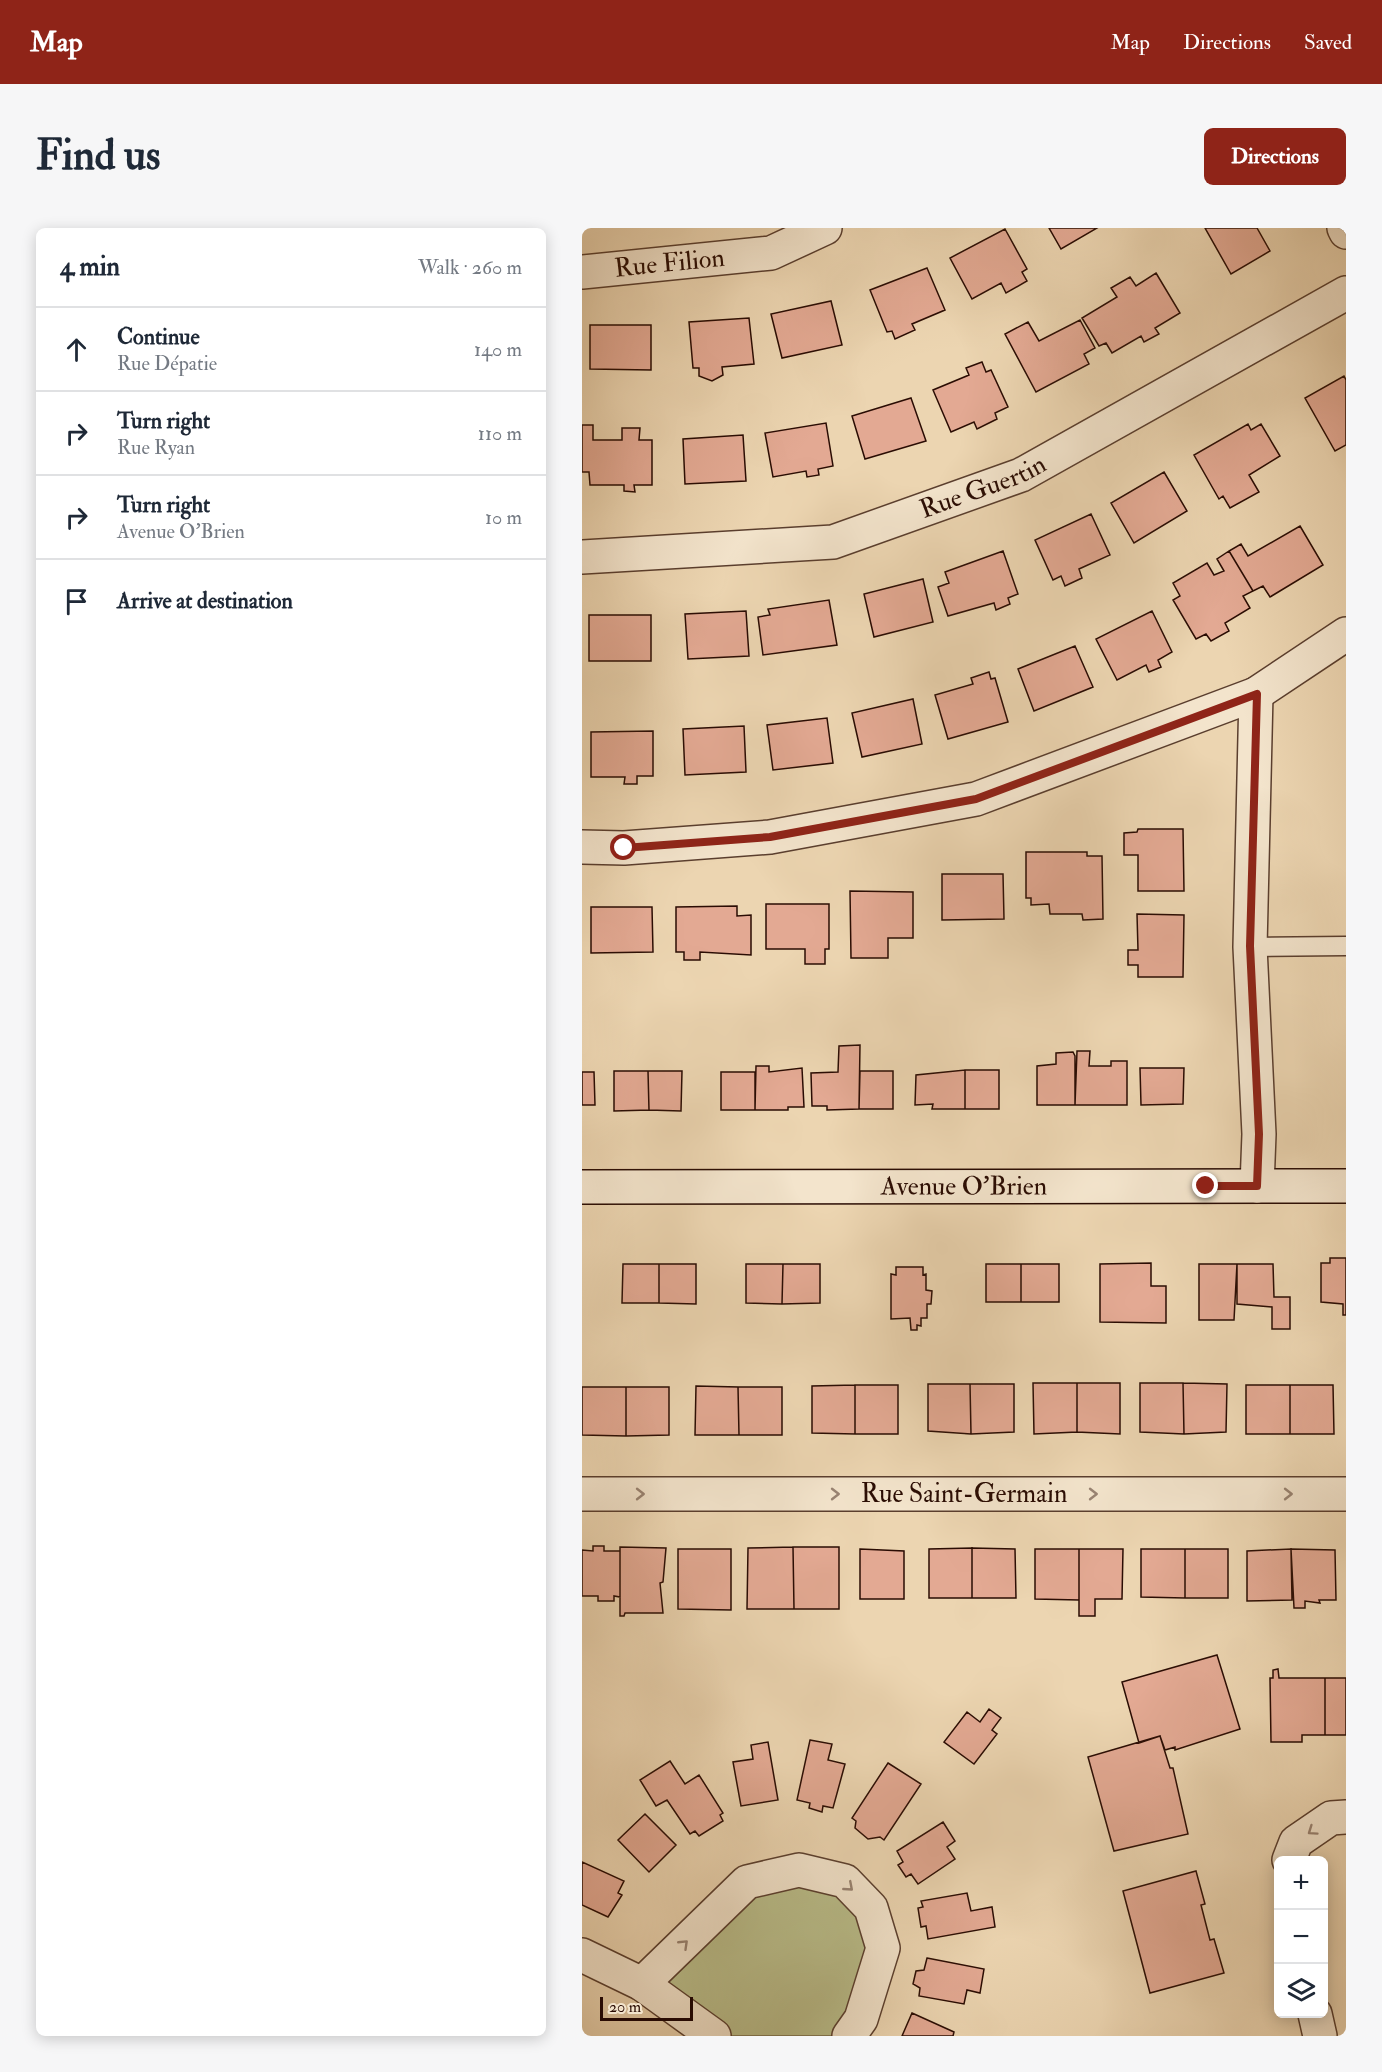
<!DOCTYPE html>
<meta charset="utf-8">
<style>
:root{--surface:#fff;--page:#f6f6f7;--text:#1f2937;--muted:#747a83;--line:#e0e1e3;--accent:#8f2418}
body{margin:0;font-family:"IM FELL Double Pica",serif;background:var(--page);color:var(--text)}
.controls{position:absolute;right:18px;bottom:18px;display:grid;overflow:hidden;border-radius:9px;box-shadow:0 3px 15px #0003}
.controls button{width:54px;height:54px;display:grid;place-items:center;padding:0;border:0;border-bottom:2px solid var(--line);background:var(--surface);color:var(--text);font:30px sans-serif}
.scale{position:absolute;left:18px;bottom:15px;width:93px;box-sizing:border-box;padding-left:6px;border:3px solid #2a0c03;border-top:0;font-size:16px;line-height:21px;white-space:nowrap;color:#2a0c03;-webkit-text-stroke:4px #f3e4cc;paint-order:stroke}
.stop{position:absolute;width:18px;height:18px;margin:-14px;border:4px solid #8f2418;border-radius:50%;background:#fff}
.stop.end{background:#8f2418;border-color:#fff;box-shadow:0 2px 6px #0008}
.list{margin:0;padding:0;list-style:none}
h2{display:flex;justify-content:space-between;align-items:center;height:78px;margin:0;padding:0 24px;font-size:26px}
h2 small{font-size:20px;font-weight:400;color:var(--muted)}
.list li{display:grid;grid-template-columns:39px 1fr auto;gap:18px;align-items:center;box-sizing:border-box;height:84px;padding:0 24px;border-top:2px solid var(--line)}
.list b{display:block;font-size:22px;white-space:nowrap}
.list p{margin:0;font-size:20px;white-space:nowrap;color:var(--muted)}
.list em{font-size:20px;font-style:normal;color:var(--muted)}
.icon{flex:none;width:33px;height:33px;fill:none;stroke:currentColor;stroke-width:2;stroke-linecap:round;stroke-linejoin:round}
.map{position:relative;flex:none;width:764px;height:1808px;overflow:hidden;border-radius:9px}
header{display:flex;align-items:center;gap:36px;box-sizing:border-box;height:84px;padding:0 30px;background:var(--accent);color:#fff}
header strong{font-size:28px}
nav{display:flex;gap:33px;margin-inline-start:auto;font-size:21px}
.intro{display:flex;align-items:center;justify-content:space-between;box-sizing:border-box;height:144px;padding:0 36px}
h1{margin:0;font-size:42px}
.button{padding:15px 27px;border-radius:9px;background:var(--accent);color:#fff;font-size:21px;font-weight:700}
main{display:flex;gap:36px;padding:0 36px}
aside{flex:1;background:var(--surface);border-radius:9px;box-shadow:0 3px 15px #0003}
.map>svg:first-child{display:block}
</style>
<header>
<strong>Map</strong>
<nav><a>Map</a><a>Directions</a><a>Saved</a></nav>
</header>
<div class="intro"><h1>Find us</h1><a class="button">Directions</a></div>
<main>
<aside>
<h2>4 min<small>Walk · 260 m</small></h2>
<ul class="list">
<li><svg class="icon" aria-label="ahead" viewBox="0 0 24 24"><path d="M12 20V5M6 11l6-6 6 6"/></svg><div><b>Continue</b><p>Rue Dépatie</p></div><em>140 m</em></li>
<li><svg class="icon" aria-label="right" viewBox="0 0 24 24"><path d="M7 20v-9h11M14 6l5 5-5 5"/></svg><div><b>Turn right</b><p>Rue Ryan</p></div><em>110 m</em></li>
<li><svg class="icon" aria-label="right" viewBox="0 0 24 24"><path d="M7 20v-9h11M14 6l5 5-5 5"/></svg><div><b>Turn right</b><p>Avenue O'Brien</p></div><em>10 m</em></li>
<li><svg class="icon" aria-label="arrive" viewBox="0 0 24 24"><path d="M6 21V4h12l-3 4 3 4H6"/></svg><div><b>Arrive at destination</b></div></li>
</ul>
</aside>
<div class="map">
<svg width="764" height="1808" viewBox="0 0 764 1808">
<rect width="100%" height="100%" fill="#ecd5b1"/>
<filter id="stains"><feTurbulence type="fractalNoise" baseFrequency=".00333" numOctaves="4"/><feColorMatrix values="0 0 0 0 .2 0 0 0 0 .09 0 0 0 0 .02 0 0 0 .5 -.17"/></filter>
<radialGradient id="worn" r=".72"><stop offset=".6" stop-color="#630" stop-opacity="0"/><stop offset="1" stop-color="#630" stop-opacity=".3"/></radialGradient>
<!-- green -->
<path fill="#b9bd8a" stroke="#726446" stroke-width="1.5" d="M 263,1653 L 301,1720 L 267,1808 L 132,1808 L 60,1756 L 165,1654 Z"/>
<!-- building -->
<path fill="#e3a993" stroke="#2a0c03" stroke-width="1.5" d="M 467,0 L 515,0 L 479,21 Z
M 623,0 L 675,0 L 688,23 L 649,46 Z
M 423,1 L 445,41 L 440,44 L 445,53 L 424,65 L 419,55 L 390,71 L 368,30 Z
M 345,40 L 363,82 L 330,96 L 333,102 L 313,111 L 310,103 L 305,104 L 288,62 Z
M 574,45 L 598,85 L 573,100 L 577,106 L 562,114 L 559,108 L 530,125 L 524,115 L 517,118 L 500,90 L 535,69 L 529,60 L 548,49 L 554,58 Z
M 249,73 L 260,117 L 200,130 L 189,86 Z
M 167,90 L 172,136 L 140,139 L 141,147 L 130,153 L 117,148 L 117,140 L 111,140 L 107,94 Z
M 498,92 L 513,120 L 502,126 L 507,136 L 454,164 L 423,106 L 446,94 L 457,113 Z
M 8,97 L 69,97 L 69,142 L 8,141 Z
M 400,134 L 404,144 L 409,142 L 426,179 L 413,185 L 415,191 L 395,201 L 392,194 L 369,204 L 351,162 L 387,147 L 384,140 Z
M 762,148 L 764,152 L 764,217 L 753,223 L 723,170 Z
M 329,170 L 344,213 L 283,231 L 270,188 Z
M 244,195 L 251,238 L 236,241 L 237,247 L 225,249 L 224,243 L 191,249 L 183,205 Z
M 666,196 L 669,202 L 679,196 L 698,228 L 667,247 L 677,264 L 648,280 L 641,268 L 637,271 L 612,227 Z
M 0,197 L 11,197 L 11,212 L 40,212 L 40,200 L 58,200 L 57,212 L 70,212 L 70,257 L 52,257 L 53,264 L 42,263 L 42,257 L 8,257 L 7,244 L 0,244 Z
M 161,207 L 164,253 L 103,256 L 101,211 Z
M 582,244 L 605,283 L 552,315 L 529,275 Z
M 509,286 L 528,327 L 497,341 L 500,350 L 483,358 L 479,348 L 471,352 L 453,312 Z
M 718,298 L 741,337 L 688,369 L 681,358 L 671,363 L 647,323 L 659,316 L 666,328 Z
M 421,323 L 436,366 L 426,370 L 428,376 L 414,382 L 412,375 L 366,388 L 356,359 L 367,355 L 363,344 Z
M 647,323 L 671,363 L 661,368 L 668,380 L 643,395 L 647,403 L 629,413 L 624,406 L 614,411 L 591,372 L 598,368 L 591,355 L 625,335 L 632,347 L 642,343 L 635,331 Z
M 341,351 L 351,394 L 292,409 L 282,366 Z
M 247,372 L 255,417 L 181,427 L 176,389 L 188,387 L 186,381 Z
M 164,383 L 167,428 L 106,431 L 103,386 Z
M 570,383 L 590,424 L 576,432 L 579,439 L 567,444 L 564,437 L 535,452 L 514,411 Z
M 7,387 L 69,387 L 69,433 L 7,433 Z
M 493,418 L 511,459 L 452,483 L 436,441 Z
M 407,444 L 409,451 L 413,450 L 426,494 L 366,511 L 353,467 L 391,456 L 389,450 Z
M 331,471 L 340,516 L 280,529 L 270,485 Z
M 245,490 L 251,535 L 191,542 L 185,497 Z
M 162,498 L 164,544 L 103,547 L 101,501 Z
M 71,503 L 71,548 L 55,548 L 55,556 L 42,556 L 43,549 L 9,549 L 9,504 Z
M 556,601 L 601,601 L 602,663 L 556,663 L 556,627 L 542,627 L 542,605 L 555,604 Z
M 444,624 L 505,624 L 505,628 L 520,628 L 521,691 L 501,692 L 500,686 L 468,686 L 467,676 L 449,677 L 449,670 L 444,670 Z
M 360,646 L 421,646 L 422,691 L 360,692 Z
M 268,663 L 331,664 L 331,710 L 306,710 L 306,730 L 269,730 Z
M 184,676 L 247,676 L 247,721 L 243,721 L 243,736 L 223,736 L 223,721 L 184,721 Z
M 155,678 L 155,688 L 169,687 L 169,727 L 118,724 L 118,732 L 102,732 L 102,724 L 94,724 L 94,679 Z
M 9,679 L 70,679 L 71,724 L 9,725 Z
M 555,686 L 602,687 L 601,749 L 556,749 L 556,737 L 546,737 L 546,722 L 556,722 Z
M 278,817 L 277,881 L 245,882 L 245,878 L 230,878 L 229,845 L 256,844 L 257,818 Z
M 495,823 L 508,823 L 507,838 L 529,838 L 529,833 L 545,833 L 545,877 L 493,877 Z
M 491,824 L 493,828 L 493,877 L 455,877 L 455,838 L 474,836 L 474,825 Z
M 174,838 L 187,838 L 187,844 L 220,840 L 222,879 L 206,879 L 206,882 L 173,882 Z
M 558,840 L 602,840 L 601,876 L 559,877 Z
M 383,842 L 383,881 L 350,881 L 351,876 L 333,877 L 334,847 Z
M 383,842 L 417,842 L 417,881 L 383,881 Z
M 32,843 L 66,843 L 67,882 L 32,883 Z
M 66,843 L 100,843 L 99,883 L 67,882 Z
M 278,843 L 311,843 L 311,881 L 277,881 Z
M 0,844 L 12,844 L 13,877 L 0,877 Z
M 139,844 L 173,844 L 173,882 L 139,882 Z
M 748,1030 L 764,1030 L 764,1087 L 761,1087 L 761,1076 L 739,1074 L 739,1035 L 748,1035 Z
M 569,1035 L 569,1058 L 584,1058 L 584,1095 L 518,1094 L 518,1036 Z
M 41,1036 L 77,1036 L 77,1075 L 40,1075 Z
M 77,1036 L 114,1036 L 114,1076 L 77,1075 Z
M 164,1036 L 201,1036 L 200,1076 L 164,1075 Z
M 201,1036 L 238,1036 L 238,1075 L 200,1076 Z
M 404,1036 L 439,1036 L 439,1074 L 404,1074 Z
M 439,1036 L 477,1036 L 477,1074 L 439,1074 Z
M 617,1036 L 655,1036 L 652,1092 L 617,1092 Z
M 655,1036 L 691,1036 L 692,1069 L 708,1069 L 708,1101 L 690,1101 L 690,1079 L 655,1076 Z
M 314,1039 L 341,1039 L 341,1047 L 344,1046 L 344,1062 L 350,1063 L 349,1076 L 345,1076 L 345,1090 L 339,1090 L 339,1098 L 335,1097 L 335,1102 L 329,1102 L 328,1090 L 309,1091 L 309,1046 L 314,1047 Z
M 451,1155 L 495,1155 L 495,1204 L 452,1206 Z
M 495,1155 L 538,1155 L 538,1206 L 495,1204 Z
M 558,1155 L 601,1155 L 602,1206 L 558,1204 Z
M 601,1155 L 645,1156 L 644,1204 L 602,1206 Z
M 346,1156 L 388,1156 L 389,1206 L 346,1203 Z
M 388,1156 L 432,1156 L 432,1204 L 389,1206 Z
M 273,1157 L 316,1157 L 316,1206 L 273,1206 Z
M 273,1157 L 273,1206 L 230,1205 L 230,1158 Z
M 664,1157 L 708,1157 L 708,1206 L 664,1206 Z
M 708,1157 L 751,1157 L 752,1206 L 708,1206 Z
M 114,1158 L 156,1159 L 157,1207 L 113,1207 Z
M 0,1159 L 44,1159 L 44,1208 L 0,1207 Z
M 44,1159 L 87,1159 L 87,1207 L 44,1208 Z
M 156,1159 L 200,1159 L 200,1207 L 157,1207 Z
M 11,1318 L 22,1318 L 22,1323 L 38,1323 L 38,1369 L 32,1368 L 32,1373 L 16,1373 L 16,1368 L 0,1368 L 0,1322 L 11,1323 Z
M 38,1319 L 84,1320 L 81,1354 L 78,1355 L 81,1385 L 43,1385 L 42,1388 L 38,1388 Z
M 211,1319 L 257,1319 L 257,1381 L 212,1381 Z
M 211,1319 L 212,1381 L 165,1381 L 166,1320 Z
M 390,1320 L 433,1321 L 434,1370 L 390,1370 Z
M 390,1320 L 390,1370 L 347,1370 L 347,1321 Z
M 96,1321 L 149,1321 L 149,1382 L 96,1381 Z
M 278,1321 L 322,1323 L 322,1371 L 278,1371 Z
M 453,1321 L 497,1321 L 497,1372 L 453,1371 Z
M 497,1321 L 541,1321 L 540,1371 L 513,1371 L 513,1388 L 497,1388 Z
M 559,1321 L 603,1321 L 603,1370 L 559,1369 Z
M 603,1321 L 646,1321 L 646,1370 L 603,1370 Z
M 709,1321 L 753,1322 L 754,1372 L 737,1372 L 738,1375 L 723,1373 L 723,1380 L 712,1380 Z
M 709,1321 L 710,1372 L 665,1373 L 665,1323 Z
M 635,1427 L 658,1501 L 593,1522 L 593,1519 L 583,1522 L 578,1508 L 557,1515 L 540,1454 Z
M 696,1441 L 697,1450 L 743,1450 L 743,1507 L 720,1507 L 720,1514 L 689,1514 L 688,1450 L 691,1450 L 691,1442 Z
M 743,1450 L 764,1450 L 764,1507 L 743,1507 Z
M 407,1481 L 419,1490 L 410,1502 L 415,1506 L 392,1536 L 362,1514 L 385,1484 L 398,1494 Z
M 578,1508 L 588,1540 L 591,1540 L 606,1606 L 532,1623 L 506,1529 Z
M 228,1512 L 250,1516 L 246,1532 L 263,1536 L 251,1580 L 241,1578 L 240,1584 L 227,1580 L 228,1575 L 215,1572 Z
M 186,1514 L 196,1572 L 159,1578 L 151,1534 L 171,1531 L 169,1517 Z
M 88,1533 L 103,1556 L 117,1547 L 141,1585 L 138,1587 L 141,1593 L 117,1608 L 113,1603 L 108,1606 L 85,1572 L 74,1578 L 58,1552 Z
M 306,1535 L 339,1556 L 302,1612 L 298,1609 L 286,1611 L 273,1600 L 274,1593 L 270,1590 Z
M 63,1586 L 94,1617 L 67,1644 L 36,1612 Z
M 361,1594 L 373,1613 L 365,1619 L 373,1631 L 336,1656 L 329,1646 L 324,1649 L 316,1637 L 321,1634 L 315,1623 Z
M 0,1634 L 42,1653 L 36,1665 L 40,1667 L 26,1689 L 0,1677 Z
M 614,1643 L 623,1676 L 619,1677 L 628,1712 L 632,1711 L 642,1745 L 568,1765 L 541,1663 Z
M 385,1665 L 389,1683 L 410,1679 L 413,1699 L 346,1711 L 344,1698 L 339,1699 L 336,1680 L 341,1679 L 339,1673 Z
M 345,1730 L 402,1741 L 398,1765 L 385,1762 L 382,1776 L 337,1768 L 338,1760 L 331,1756 L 334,1743 L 342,1742 Z
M 330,1785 L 372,1804 L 371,1808 L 320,1808 Z"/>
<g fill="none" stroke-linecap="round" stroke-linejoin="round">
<!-- lane casing -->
<g stroke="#5a3e2e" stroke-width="21">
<path id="lane" d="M 668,719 L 764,718"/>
</g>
<!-- street casing -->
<g stroke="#5a3e2e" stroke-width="36">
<g id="street">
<path d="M 762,0 L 764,4"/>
<path id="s1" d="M 0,44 L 189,25 L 243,0"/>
<path id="s2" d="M 0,329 L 251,314 L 439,247 L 764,65"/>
<path d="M 674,466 L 668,719 L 677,906 L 675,958"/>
<path d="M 0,619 L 42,620 L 188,609 L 394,571 L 674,466 L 764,406"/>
<path id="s3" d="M 0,1266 L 764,1266"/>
<path d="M 707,1632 L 714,1614 L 749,1590 L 764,1589"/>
<path d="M 0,1727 L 60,1756 L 132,1808"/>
<path d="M 60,1756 L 165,1654 L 217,1642 L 263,1653 L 289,1680 L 301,1720 L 279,1791 L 267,1808"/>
<path d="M 733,1786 L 738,1808"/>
</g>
</g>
<!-- secondary casing -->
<g stroke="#2a0c03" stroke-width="36">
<g id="secondary">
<path id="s4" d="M 0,959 L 764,958"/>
</g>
</g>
<!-- lane -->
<use href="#lane" stroke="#f3e4cc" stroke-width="18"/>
<!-- street -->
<use href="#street" stroke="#f3e4cc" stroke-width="33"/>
<!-- secondary -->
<use href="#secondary" stroke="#f3e4cc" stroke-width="33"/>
</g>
<!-- one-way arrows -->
<defs><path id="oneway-chevron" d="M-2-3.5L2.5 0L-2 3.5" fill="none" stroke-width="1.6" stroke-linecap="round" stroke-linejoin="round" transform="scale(1.5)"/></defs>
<g stroke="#998372">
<use href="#oneway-chevron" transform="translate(58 1266)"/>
<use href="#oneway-chevron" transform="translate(253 1266)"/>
<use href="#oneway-chevron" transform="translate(511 1266)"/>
<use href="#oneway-chevron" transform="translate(706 1266)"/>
<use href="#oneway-chevron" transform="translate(730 1603) rotate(145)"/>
<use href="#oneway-chevron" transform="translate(267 1659) rotate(41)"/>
<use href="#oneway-chevron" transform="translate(102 1716) rotate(-44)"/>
</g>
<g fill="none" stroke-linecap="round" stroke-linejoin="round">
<!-- route -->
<path stroke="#8f2418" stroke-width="8" d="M 42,620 L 188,609 L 394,571 L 675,466 L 668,718 L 677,906 L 675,958 L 624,958"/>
</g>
<g text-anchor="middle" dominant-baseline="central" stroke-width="5" stroke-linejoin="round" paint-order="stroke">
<!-- street labels -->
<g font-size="26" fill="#2a0c03" stroke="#f3e4cc">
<text stroke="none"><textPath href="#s1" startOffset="88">Rue Filion</textPath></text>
<text stroke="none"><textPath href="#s2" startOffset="411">Rue Guertin</textPath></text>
<text stroke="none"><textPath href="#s4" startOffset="382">Avenue O'Brien</textPath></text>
<text stroke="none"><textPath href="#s3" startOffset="382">Rue Saint-Germain</textPath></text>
</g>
</g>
<rect width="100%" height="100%" filter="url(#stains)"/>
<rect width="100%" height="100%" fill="url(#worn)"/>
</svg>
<div class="controls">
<button>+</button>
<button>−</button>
<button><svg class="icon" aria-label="layers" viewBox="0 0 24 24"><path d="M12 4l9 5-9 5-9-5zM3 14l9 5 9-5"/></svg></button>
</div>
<div class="scale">20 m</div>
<div class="stop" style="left:42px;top:620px"></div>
<div class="stop end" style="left:624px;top:958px"></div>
</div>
</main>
